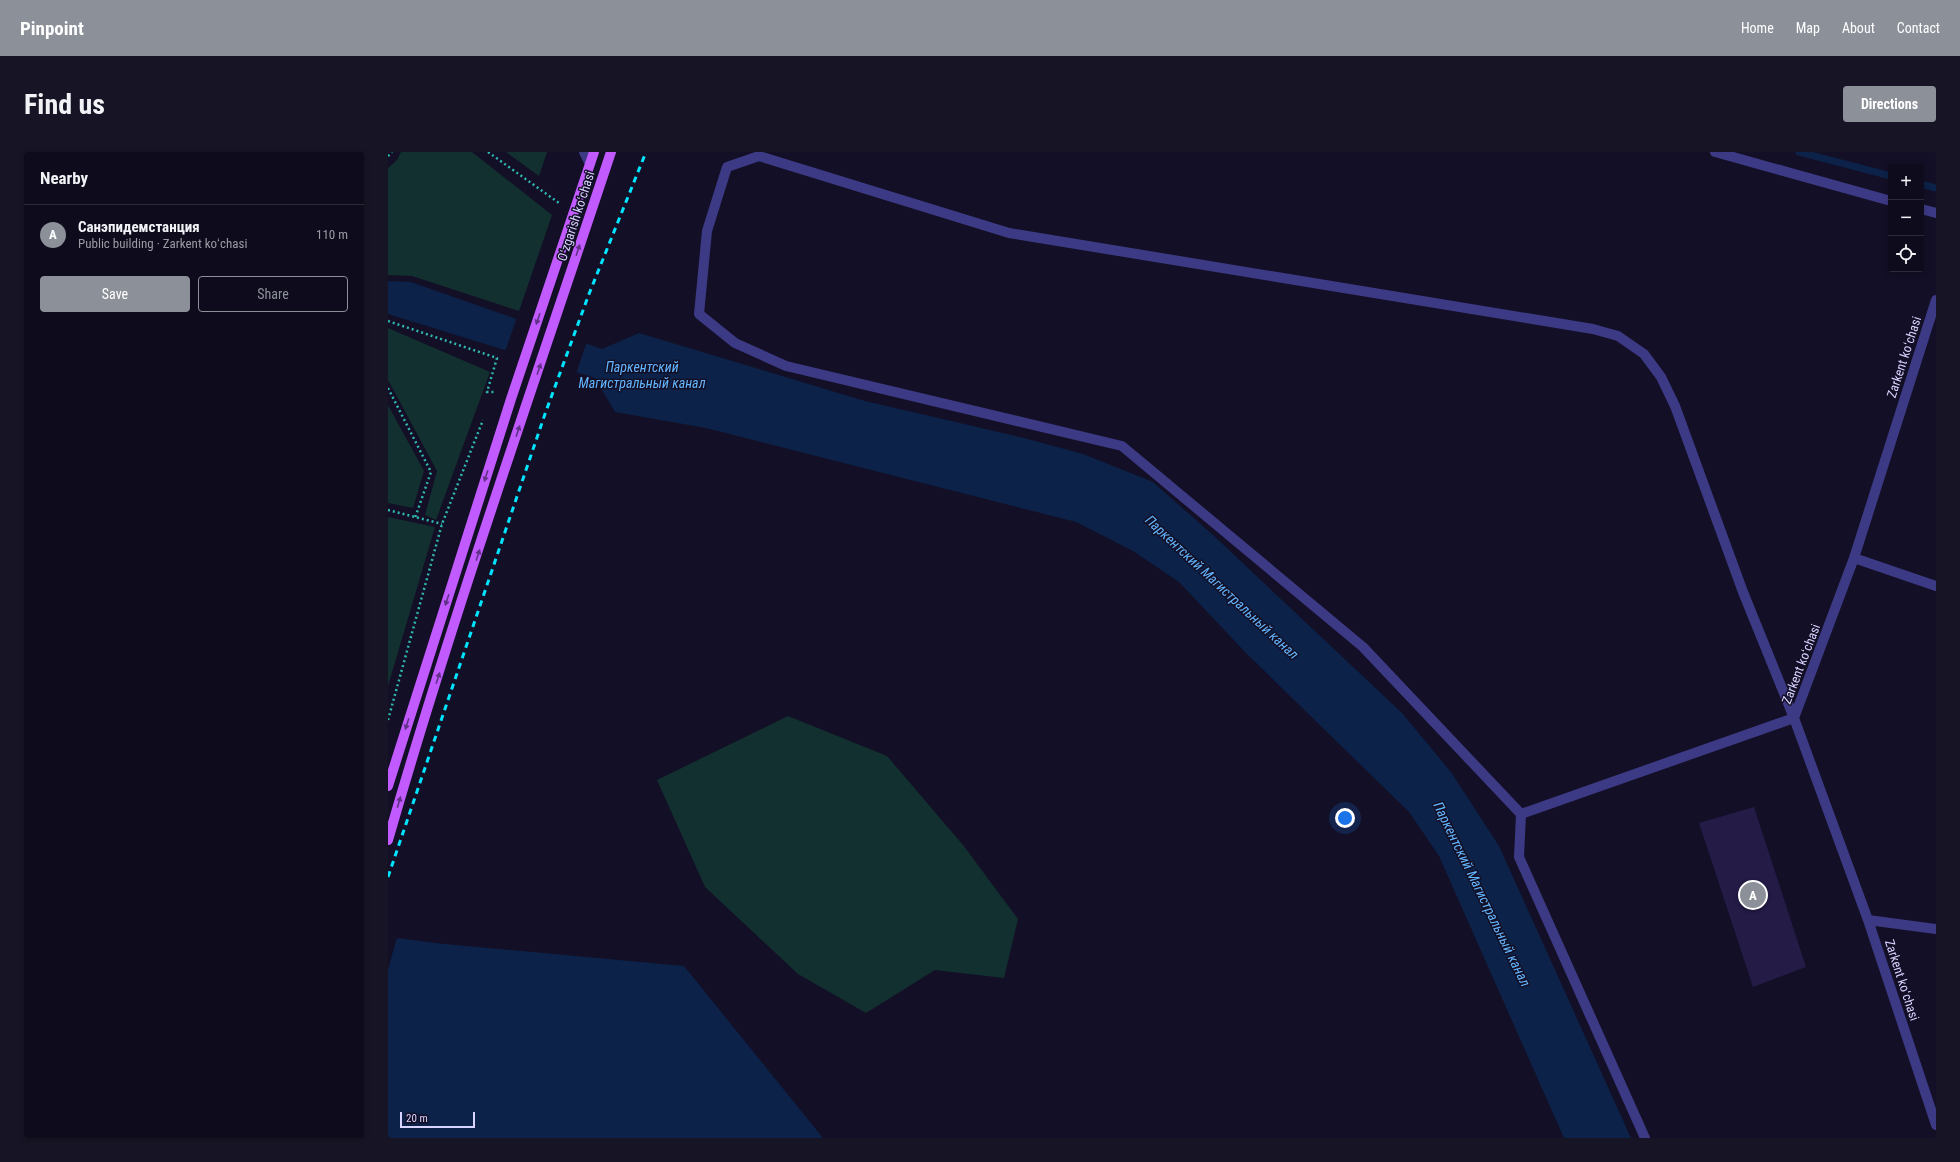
<!DOCTYPE html>
<meta charset="utf-8">
<style>
:root{--surface:#0e0b1c;--page:#171425;--text:#f1f3f6;--muted:#9b9ba3;--line:#2e2b3b;--accent:#8c9099}
body{margin:0;font-family:"Roboto Condensed",sans-serif;background:var(--page);color:var(--text)}
.controls{position:absolute;right:12px;top:12px;display:grid;overflow:hidden;border-radius:4px;box-shadow:0 2px 6px #0003}
.controls button{width:36px;height:36px;display:grid;place-items:center;padding:0;border:0;border-bottom:1px solid var(--line);background:var(--surface);color:var(--text);font:20px sans-serif}
.scale{position:absolute;left:12px;bottom:10px;width:75px;box-sizing:border-box;padding-left:4px;border:2px solid #d9d4ff;border-top:0;font-size:11px;line-height:14px;white-space:nowrap;color:#d9d4ff;-webkit-text-stroke:3px #130f26;paint-order:stroke}
.you{position:absolute;left:957px;top:666px;width:14px;height:14px;margin:-10px;border:3px solid #fff;border-radius:50%;background:#1a73e8;box-shadow:0 0 0 6px #1a73e833}
.badge{display:grid;place-items:center;width:26px;height:26px;border-radius:50%;background:var(--accent);color:#fff;font-size:13px;font-weight:700}
.pin{position:absolute;translate:-50% -50%;border:2px solid #fff;box-shadow:0 1px 4px #0006}
.list{margin:0;padding:0;list-style:none}
h2{display:flex;justify-content:space-between;align-items:center;height:52px;margin:0;padding:0 16px;font-size:17px}
h2 small{font-size:13px;font-weight:400;color:var(--muted)}
.list li{display:grid;grid-template-columns:26px 1fr auto;gap:12px;align-items:center;box-sizing:border-box;height:60px;padding:0 16px;border-top:1px solid var(--line)}
.list b{display:block;font-size:15px;white-space:nowrap}
.list p{margin:0;font-size:13px;white-space:nowrap;color:var(--muted)}
.list em{font-size:13px;font-style:normal;color:var(--muted)}
.actions{display:flex;gap:8px;padding:12px 16px}
.actions a{flex:1;padding:9px 0;border:1px solid var(--accent);border-radius:4px;text-align:center;font-size:14px;color:var(--accent)}
.actions .main{background:var(--accent);color:#fff}
.icon{flex:none;width:22px;height:22px;fill:none;stroke:currentColor;stroke-width:2;stroke-linecap:round;stroke-linejoin:round}
.map{position:relative;flex:none;width:1548px;height:986px;overflow:hidden;border-radius:4px}
header{display:flex;align-items:center;gap:24px;box-sizing:border-box;height:56px;padding:0 20px;background:var(--accent);color:#fff}
header strong{font-size:19px}
nav{display:flex;gap:22px;margin-inline-start:auto;font-size:14px}
.intro{display:flex;align-items:center;justify-content:space-between;box-sizing:border-box;height:96px;padding:0 24px}
h1{margin:0;font-size:28px}
.button{padding:10px 18px;border-radius:4px;background:var(--accent);color:#fff;font-size:14px;font-weight:700}
main{display:flex;gap:24px;padding:0 24px}
aside{flex:1;background:var(--surface);border-radius:4px;box-shadow:0 2px 6px #0003}
.map>svg:first-child{display:block}
</style>
<header>
<strong>Pinpoint</strong>
<nav><a>Home</a><a>Map</a><a>About</a><a>Contact</a></nav>
</header>
<div class="intro"><h1>Find us</h1><a class="button">Directions</a></div>
<main>
<aside>
<h2>Nearby<small></small></h2>
<ul class="list">
<li><span class="badge">A</span><div><b>Санэпидемстанция</b><p>Public building · Zarkent koʻchasi</p></div><em>110 m</em></li>
</ul>
<div class="actions"><a class="main">Save</a><a>Share</a></div>
</aside>
<div class="map">
<svg width="1548" height="986" viewBox="0 0 1548 986">
<rect width="100%" height="100%" fill="#130f26"/>
<!-- green -->
<path fill="#12302f" d="M 13,0 L 84,0 L 164,63 L 131,159 L 24,124 L 0,123 L 0,16 L 9,8 Z
M 118,0 L 159,0 L 151,24 Z
M 0,176 L 102,220 L 48,368 L 37,363 L 49,319 L 0,228 Z
M 0,253 L 36,319 L 25,356 L 0,351 Z
M 0,365 L 47,375 L 0,534 Z
M 400,564 L 499,604 L 575,693 L 630,767 L 616,826 L 547,818 L 478,861 L 410,822 L 317,735 L 269,628 Z"/>
<!-- water -->
<path fill="#0c2248" d="M 0,129 L 23,130 L 214,197 L 251,181 L 477,249 L 636,286 L 695,302 L 765,330 L 825,383 L 1014,561 L 1063,620 L 1111,694 L 1243,986 L 1176,986 L 1051,704 L 1021,660 L 858,501 L 791,430 L 745,399 L 688,370 L 318,276 L 227,260 L 207,226 L 0,162 Z
M 9,786 L 56,792 L 296,814 L 435,986 L 0,986 L 0,817 Z"/>
<!-- pier -->
<path fill="#130f26" d="M 129,165 L 199,189 L 188,222 L 117,200 Z"/>
<g fill="none" stroke-linecap="round" stroke-linejoin="round">
<!-- stream -->
<path stroke="#0c2248" stroke-width="7" d="M 1411,0 L 1503,24
M 1533,32 L 1548,36"/>
</g>
<!-- building -->
<path fill="#241b47" d="M 1366,655 L 1418,815 L 1365,835 L 1311,671 Z"/>
<g fill="none" stroke-linecap="round" stroke-linejoin="round">
<!-- path -->
<path stroke="#2fb8b0" stroke-width="2.5" stroke-dasharray="2 3" stroke-linecap="butt" d="M 100,0 L 171,51
M 0,4 L 4,0
M 0,169 L 109,206 L 99,240 L 106,240
M 0,236 L 43,320 L 27,366
M 0,358 L 54,372
M 0,568 L 54,372 L 95,268"/>
<!-- service -->
<path stroke="#3d3a85" stroke-width="10" d="M 196,0 L 202,12"/>
<!-- minor -->
<path stroke="#3d3a85" stroke-width="10" d="M 1327,0 L 1503,49
M 1533,57 L 1548,61
M 1466,406 L 1548,434
M 1406,566 L 1466,406 L 1548,148
M 1133,662 L 975,495 L 734,294 L 398,214 L 347,191 L 311,162 L 319,79 L 339,15 L 371,4 L 621,81 L 1205,177 L 1230,184 L 1256,202 L 1273,225 L 1287,254 L 1355,440 L 1406,566 L 1480,768 L 1548,973
M 1480,768 L 1548,777
M 1257,986 L 1131,705 L 1133,662 L 1406,566"/>
<!-- primary -->
<path stroke="#c25bff" stroke-width="10" d="M 0,634 L 123,247 L 206,0
M 0,688 C 67,456 147,229 223,0"/>
<!-- rail -->
<path stroke="#00e5ff" stroke-width="3" stroke-dasharray="6 5" stroke-linecap="butt" d="M 0,725 L 157,262 L 201,142 L 258,0"/>
</g>
<!-- one-way arrows -->
<defs><path id="oneway-solid" d="M-6-.8H1V-3.2L6.5 0L1 3.2V.8H-6Z"/></defs>
<g fill="#623188">
<use href="#oneway-solid" transform="translate(190 98) rotate(-72)"/>
<use href="#oneway-solid" transform="translate(150 167) rotate(109)"/>
<use href="#oneway-solid" transform="translate(151 217) rotate(-71)"/>
<use href="#oneway-solid" transform="translate(130 279) rotate(-72)"/>
<use href="#oneway-solid" transform="translate(98 324) rotate(108)"/>
<use href="#oneway-solid" transform="translate(90 403) rotate(-72)"/>
<use href="#oneway-solid" transform="translate(59 448) rotate(108)"/>
<use href="#oneway-solid" transform="translate(50 526) rotate(-72)"/>
<use href="#oneway-solid" transform="translate(19 572) rotate(108)"/>
<use href="#oneway-solid" transform="translate(11 650) rotate(-74)"/>
</g>
<g text-anchor="middle" dominant-baseline="central" stroke-width="3" stroke-linejoin="round" paint-order="stroke">
<!-- street labels -->
<g font-size="13" fill="#d9d4ff" stroke="#130f26">
<text transform="translate(188 64) rotate(-72)">Oʻzgarish koʻchasi</text>
<text transform="translate(1516 205) rotate(-72)">Zarkent koʻchasi</text>
<text transform="translate(1413 512) rotate(-69)">Zarkent koʻchasi</text>
<text transform="translate(1514 828) rotate(72)">Zarkent koʻchasi</text>
</g>
<!-- water labels -->
<g font-size="14" font-style="italic" fill="#62b6ff" stroke="#130f26">
<text x="254" y="215">Паркентский<tspan x="254" dy="16">Магистральный канал</tspan></text>
<text transform="translate(834 435) rotate(43)">Паркентский Магистральный канал</text>
<text transform="translate(1094 742) rotate(64)">Паркентский Магистральный канал</text>
</g>
</g>
</svg>
<div class="controls">
<button>+</button>
<button>−</button>
<button><svg class="icon" aria-label="locate" viewBox="0 0 24 24"><circle cx="12" cy="12" r="6"/><path d="M12 2v4M12 18v4M2 12h4M18 12h4"/></svg></button>
</div>
<div class="scale">20 m</div>
<div class="you"></div>
<div class="pin badge" style="left:1365px;top:743px">A</div>
</div>
</main>
